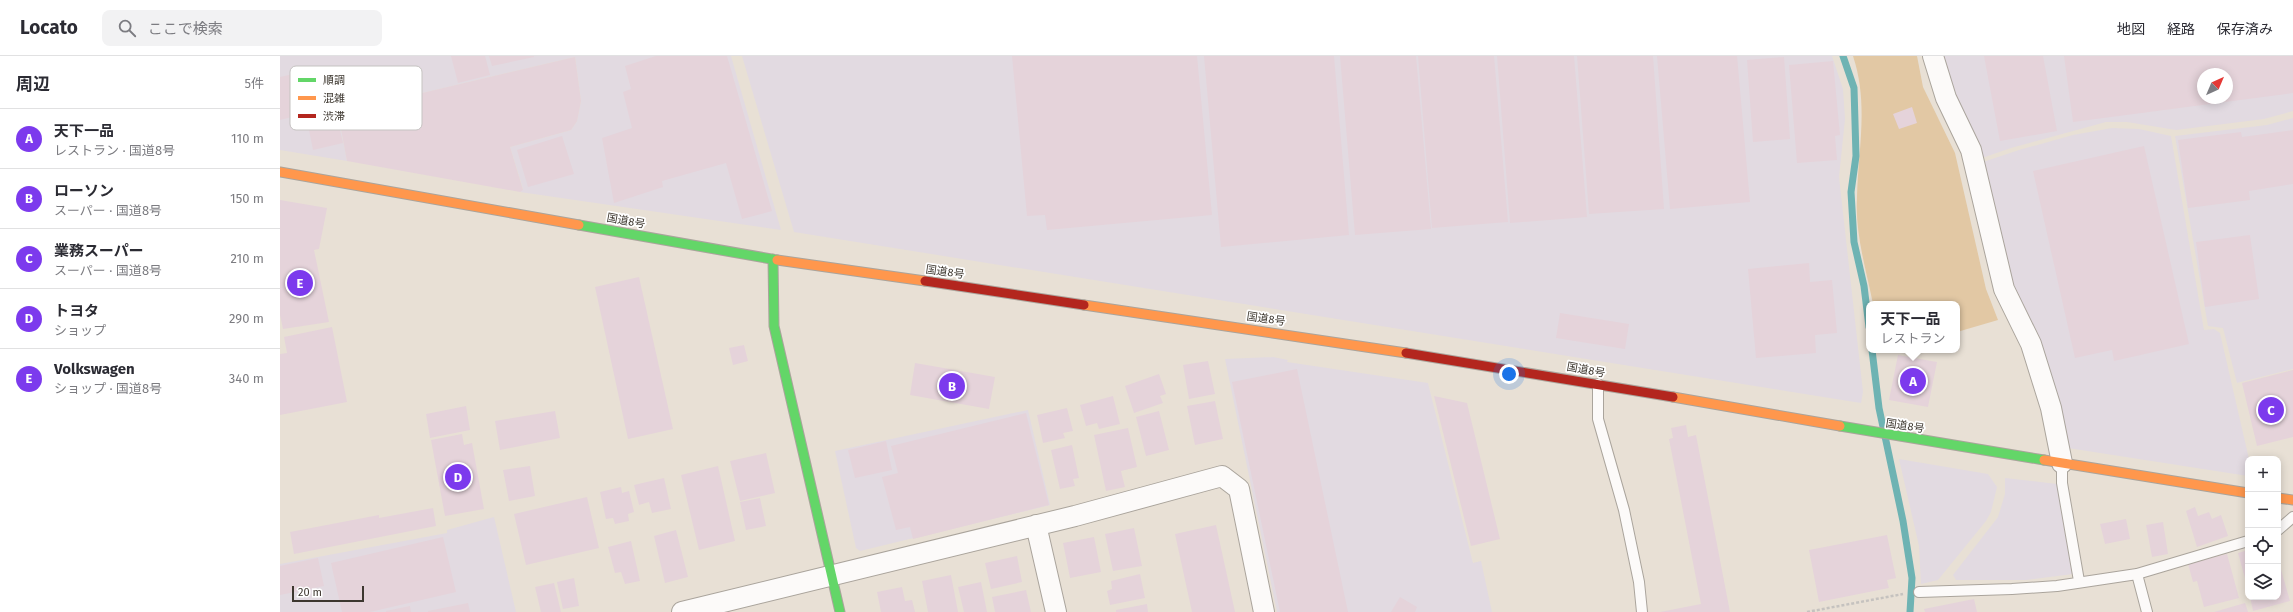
<!DOCTYPE html>
<html lang="ja">
<meta charset="utf-8">
<style>
:root{--surface:#fff;--page:#f2f2f3;--text:#2b2b33;--muted:#7c7c81;--line:#e1e1e2;--accent:#7c3aed}
body{margin:0;font-family:"Fira Sans","Noto Sans JP",sans-serif;background:var(--page);color:var(--text)}
.controls{position:absolute;right:12px;bottom:12px;display:grid;overflow:hidden;border-radius:8px;box-shadow:0 2px 10px #0003}
.controls button{width:36px;height:36px;display:grid;place-items:center;padding:0;border:0;border-bottom:1px solid var(--line);background:var(--surface);color:var(--text);font:20px sans-serif}
.compass{position:absolute;left:1917px;top:12px;width:36px;height:36px;border-radius:50%;background:var(--surface);box-shadow:0 2px 10px #0003;rotate:44deg}
.scale{position:absolute;left:12px;bottom:10px;width:72px;box-sizing:border-box;padding-left:4px;border:2px solid #3d372f;border-top:0;font-size:11px;line-height:14px;white-space:nowrap;color:#3d372f;-webkit-text-stroke:3px #fff;paint-order:stroke}
.you{position:absolute;left:1229px;top:318px;width:14px;height:14px;margin:-10px;border:3px solid #fff;border-radius:50%;background:#1a73e8;box-shadow:0 0 0 6px #1a73e833}
.badge{display:grid;place-items:center;width:26px;height:26px;border-radius:50%;background:var(--accent);color:#fff;font-size:13px;font-weight:700}
.pin{position:absolute;translate:-50% -50%;border:2px solid #fff;box-shadow:0 1px 4px #0006}
.popup{position:absolute;left:1586px;top:245px;width:94px;height:52px;box-sizing:border-box;display:grid;place-content:center;border-radius:8px;background:var(--surface);filter:drop-shadow(0 1px 3px #0005);font-size:13px;white-space:nowrap;color:var(--muted)}
.popup b{font-size:15px;color:var(--text)}
.popup::after{content:'';position:absolute;left:50%;top:100%;margin-left:-8px;border:8px solid transparent;border-top-color:var(--surface)}
.list{margin:0;padding:0;list-style:none}
h2{display:flex;justify-content:space-between;align-items:center;height:52px;margin:0;padding:0 16px;font-size:17px}
h2 small{font-size:13px;font-weight:400;color:var(--muted)}
.list li{display:grid;grid-template-columns:26px 1fr auto;gap:12px;align-items:center;box-sizing:border-box;height:60px;padding:0 16px;border-top:1px solid var(--line)}
.list b{display:block;font-size:15px;white-space:nowrap}
.list p{margin:0;font-size:13px;white-space:nowrap;color:var(--muted)}
.list em{font-size:13px;font-style:normal;color:var(--muted)}
.icon{flex:none;width:22px;height:22px;fill:none;stroke:currentColor;stroke-width:2;stroke-linecap:round;stroke-linejoin:round}
.map{position:relative;flex:none;width:2013px;height:556px;overflow:hidden}
header{display:flex;align-items:center;gap:24px;box-sizing:border-box;height:56px;padding:0 20px;background:var(--surface);border-bottom:1px solid var(--line)}
header strong{font-size:19px}
nav{display:flex;gap:22px;margin-inline-start:auto;font-size:14px}
.search{width:280px;height:36px;background:var(--page);display:flex;align-items:center;gap:10px;box-sizing:border-box;padding:0 14px;border-radius:8px;color:var(--muted);font-size:15px}
main{display:flex}
aside{flex:1;background:var(--surface)}
.map>svg:first-child{display:block}
</style>
<header>
<strong>Locato</strong>
<div class="search"><svg class="icon" aria-label="search" viewBox="0 0 24 24"><circle cx="10" cy="10" r="6"/><path d="M15 15l6 6"/></svg>ここで検索</div>
<nav><a>地図</a><a>経路</a><a>保存済み</a></nav>
</header>
<main>
<aside>
<h2>周辺<small>5件</small></h2>
<ul class="list">
<li><span class="badge">A</span><div><b>天下一品</b><p>レストラン · 国道8号</p></div><em>110 m</em></li>
<li><span class="badge">B</span><div><b>ローソン</b><p>スーパー · 国道8号</p></div><em>150 m</em></li>
<li><span class="badge">C</span><div><b>業務スーパー</b><p>スーパー · 国道8号</p></div><em>210 m</em></li>
<li><span class="badge">D</span><div><b>トヨタ</b><p>ショップ</p></div><em>290 m</em></li>
<li><span class="badge">E</span><div><b>Volkswagen</b><p>ショップ · 国道8号</p></div><em>340 m</em></li>
</ul>
</aside>
<div class="map">
<svg width="2013" height="556" viewBox="0 0 2013 556">
<rect width="100%" height="100%" fill="#e8e0d5"/>
<!-- industrial -->
<path fill="#e2dae1" fill-rule="evenodd" d="M 0,0 L 451,0 L 501,174 L 240,136 L 243,133 L 230,91 L 291,74 L 297,65 L 301,45 L 295,1 L 58,57 L 67,105 L 0,94 Z
M 462,0 L 1552,0 L 1563,33 L 1565,63 L 1559,121 L 1583,336 L 1581,347 L 514,176 Z
M 1662,0 L 2013,0 L 2013,55 L 1984,63 L 1896,74 L 1847,66 L 1826,66 L 1731,92 L 1702,102 L 1669,24 ZM 1923,18 L 1947,18 L 1947,42 L 1923,42 Z
M 2013,62 L 2013,313 L 1957,327 L 1943,272 L 1928,270 L 1895,80 L 1987,69 Z
M 1832,72 L 1859,73 L 1891,80 L 1924,274 L 1934,273 L 1940,277 L 1969,403 L 1968,420 L 1788,392 L 1732,229 L 1703,106 L 1739,94 L 1793,79 Z
M 993,301 L 1008,304 L 1007,306 L 1148,327 L 1193,507 L 1201,505 L 1212,556 L 997,556 L 945,303 Z
M 748,354 L 770,449 L 580,495 L 576,492 L 555,395 Z
M 1619,403 L 1708,418 L 1717,431 L 1711,456 L 1706,465 L 1658,524 L 1641,528 L 1639,490 Z
M 1725,422 L 1777,428 L 1793,518 L 1746,524 L 1676,524 L 1673,519 L 1718,461 L 1725,438 Z
M 214,461 L 236,556 L 0,556 L 0,508 L 167,477 L 167,474 Z"/>
<!-- green -->
<path fill="#e2c8a4" d="M 1573,0 L 1637,0 L 1643,31 L 1675,97 L 1706,233 L 1718,264 L 1677,276 L 1677,248 L 1593,248 C 1586,213 1575,178 1577,142 C 1578,93 1589,48 1573,0 Z"/>
<g fill="none" stroke-linecap="round" stroke-linejoin="round">
<!-- stream -->
<path stroke="#6eb3b3" stroke-width="7" d="M 1563,0 L 1574,32 L 1576,100 L 1571,136 L 1574,186 L 1584,230 L 1589,271
M 1592,294 L 1599,352 L 1623,465 L 1632,522 L 1630,556"/>
</g>
<!-- building -->
<path fill="#e5d3da" fill-rule="evenodd" d="M 171,0 L 205,0 L 210,19 L 178,27 Z
M 209,0 L 254,0 L 254,1 L 212,10 Z
M 376,0 L 447,0 L 492,155 L 462,163 L 446,107 L 382,125 L 383,131 L 334,147 L 322,82 L 352,72 L 343,36 L 351,33 L 345,10 Z
M 732,0 L 917,0 L 932,159 L 767,174 L 765,159 L 747,160 Z
M 924,0 L 1054,0 L 1069,179 L 941,191 Z
M 1060,0 L 1136,0 L 1151,173 L 1075,179 Z
M 1138,0 L 1214,0 L 1228,166 L 1152,172 Z
M 1217,0 L 1294,0 L 1307,161 L 1230,167 Z
M 1297,0 L 1373,0 L 1384,153 L 1309,158 Z
M 1377,0 L 1457,0 L 1470,146 L 1390,153 Z
M 1704,0 L 1763,0 L 1777,75 L 1720,85 Z
M 1784,0 L 2013,0 L 2013,37 L 1793,66 ZM 1923,18 L 1947,18 L 1947,42 L 1923,42 Z
M 295,1 L 301,45 L 297,65 L 291,74 L 230,91 L 243,134 L 240,136 L 67,105 L 58,57 Z
M 1504,1 L 1510,83 L 1473,86 L 1467,4 Z
M 1553,5 L 1560,79 L 1555,80 L 1557,104 L 1517,107 L 1509,9 Z
M 22,16 L 32,56 L 0,64 L 0,21 Z
M 1632,51 L 1637,67 L 1619,73 L 1613,58 Z
M 55,53 L 63,87 L 33,94 L 26,59 Z
M 2013,74 L 2013,128 L 1969,135 L 1970,144 L 1908,152 L 1898,84 L 1961,76 L 1962,81 Z
M 282,80 L 294,118 L 248,131 L 237,94 Z
M 1864,90 L 1909,288 L 1834,305 L 1832,294 L 1795,302 L 1753,115 Z
M 0,144 L 47,152 L 39,193 L 34,194 L 49,266 L 3,273 L 0,259 Z
M 1970,179 L 1979,243 L 1925,251 L 1916,186 Z
M 1529,207 L 1530,226 L 1552,224 L 1557,277 L 1535,279 L 1536,297 L 1476,302 L 1468,213 Z
M 359,221 L 393,373 L 348,383 L 315,231 Z
M 1280,257 L 1349,268 L 1345,293 L 1276,282 Z
M 52,271 L 67,346 L 0,359 L 0,298 L 7,297 L 4,281 Z
M 464,289 L 468,305 L 453,309 L 449,292 Z
M 1618,299 L 1657,306 L 1648,351 L 1609,344 Z
M 928,305 L 935,338 L 909,343 L 903,309 Z
M 635,307 L 715,321 L 709,353 L 630,339 Z
M 1017,313 L 1068,556 L 1000,556 L 952,326 Z
M 2013,314 L 2013,381 L 1977,390 L 1962,327 Z
M 879,318 L 886,338 L 880,340 L 883,347 L 854,357 L 845,330 Z
M 833,340 L 840,368 L 819,373 L 817,367 L 806,370 L 800,349 Z
M 1154,340 L 1187,347 L 1220,483 L 1191,490 Z
M 935,345 L 943,383 L 915,389 L 907,350 Z
M 186,350 L 190,374 L 150,382 L 146,358 Z
M 787,352 L 793,375 L 783,377 L 785,382 L 763,387 L 757,359 Z
M 275,355 L 280,382 L 220,394 L 215,365 Z
M 879,355 L 889,394 L 866,400 L 856,361 Z
M 746,357 L 769,449 L 633,483 L 630,471 L 616,474 L 602,421 L 618,417 L 611,390 Z
M 1406,369 L 1408,381 L 1416,379 L 1450,556 L 1380,556 L 1421,548 L 1389,383 L 1393,382 L 1391,372 Z
M 848,372 L 857,411 L 841,415 L 845,431 L 826,435 L 814,379 Z
M 182,378 L 184,389 L 192,387 L 204,453 L 165,460 L 151,384 Z
M 606,385 L 612,414 L 575,422 L 568,394 Z
M 792,389 L 799,422 L 793,423 L 795,430 L 780,433 L 771,394 Z
M 486,397 L 495,437 L 460,445 L 450,405 Z
M 250,410 L 255,440 L 229,445 L 223,414 Z
M 438,410 L 455,485 L 419,494 L 401,419 Z
M 384,422 L 391,453 L 372,457 L 369,446 L 359,449 L 354,429 Z
M 341,431 L 342,437 L 349,435 L 354,456 L 348,458 L 349,465 L 335,468 L 333,462 L 326,463 L 320,436 Z
M 307,441 L 319,492 L 246,509 L 234,458 Z
M 480,442 L 486,470 L 466,474 L 460,446 Z
M 1915,451 L 1918,460 L 1929,456 L 1932,463 L 1941,459 L 1948,480 L 1917,491 L 1906,455 Z
M 153,452 L 156,470 L 14,498 L 10,476 L 99,459 L 99,462 Z
M 1846,463 L 1850,483 L 1825,488 L 1820,468 Z
M 1883,466 L 1888,498 L 1872,501 L 1866,469 Z
M 936,469 L 955,556 L 912,556 L 895,478 Z
M 854,472 L 862,510 L 833,515 L 825,478 Z
M 396,474 L 408,521 L 385,527 L 374,480 Z
M 1607,479 L 1616,522 L 1607,524 L 1609,532 L 1539,546 L 1529,494 Z
M 163,481 L 176,536 L 90,556 L 62,556 L 51,507 Z
M 814,481 L 821,516 L 790,522 L 783,487 Z
M 351,485 L 360,525 L 345,528 L 341,516 L 335,517 L 328,491 Z
M 1968,494 L 1968,533 L 1958,497 Z
M 1947,498 L 1959,542 L 1924,551 L 1917,525 L 1913,526 L 1908,508 Z
M 737,500 L 742,526 L 711,533 L 705,507 Z
M 38,502 L 44,530 L 0,539 L 0,510 Z
M 1998,503 L 2010,545 L 1973,555 L 1970,541 L 1998,541 Z
M 860,518 L 865,542 L 830,549 L 827,535 L 832,533 L 831,525 Z
M 671,519 L 678,556 L 648,556 L 642,525 Z
M 294,522 L 299,550 L 283,553 L 277,526 Z
M 701,526 L 707,556 L 684,556 L 678,531 Z
M 274,527 L 281,556 L 261,556 L 255,531 Z
M 622,531 L 625,545 L 632,544 L 635,556 L 601,556 L 597,536 Z
M 746,534 L 751,556 L 715,556 L 712,541 Z
M 1120,541 L 1137,551 L 1135,556 L 1111,556 Z
M 1694,543 L 1697,556 L 1645,556 L 1644,553 Z
M 188,547 L 190,556 L 148,556 L 148,555 Z
M 1965,547 L 1968,556 L 1934,556 Z
M 867,548 L 868,556 L 836,556 L 836,554 Z
M 130,550 L 131,556 L 106,556 L 106,555 Z"/>
<g fill="none" stroke-linecap="round" stroke-linejoin="round">
<!-- lane casing -->
<g stroke="#aaa49c" stroke-width="12">
<path id="lane" d="M 1318,328 L 1318,363 L 1344,454 L 1359,526 L 1362,556
M 1782,407 L 1782,427 L 1799,525
M 1998,474 L 2013,461
M 1857,518 L 1867,556
M 1639,536 L 1732,533 L 1777,530 L 1857,518 L 1968,485"/>
</g>
<!-- street casing -->
<g stroke="#aaa49c" stroke-width="22">
<path id="street" d="M 1653,0 L 1666,42 L 1691,94 L 1724,233 L 1751,288 L 1771,352 L 1782,407
M 756,469 L 776,556
M 402,556 L 795,460 L 942,420 L 959,433 L 984,556"/>
</g>
<!-- fast casing -->
<g stroke="#aaa49c" stroke-width="11">
<path id="fast" d="M 299,169 L 497,204
M 493,203 L 494,270 L 560,556
M 1560,370 L 1764,404"/>
</g>
<!-- slow casing -->
<g stroke="#aaa49c" stroke-width="11">
<path id="slow" d="M 0,116 L 299,169
M 497,204 L 645,225
M 804,249 L 1126,297
M 1393,341 L 1560,370
M 1764,404 L 1968,437
M 1998,442 L 2013,444"/>
</g>
<!-- jam casing -->
<g stroke="#aaa49c" stroke-width="11">
<path id="jam" d="M 645,225 L 804,249
M 1126,297 L 1393,341"/>
</g>
<!-- path -->
<path stroke="#c5c2bf" stroke-width="2.5" stroke-dasharray="3 2" stroke-linecap="butt" d="M 1527,556 L 1623,538"/>
<!-- lane -->
<use href="#lane" stroke="#fcfaf9" stroke-width="10"/>
<!-- street -->
<use href="#street" stroke="#fcfaf9" stroke-width="20"/>
<!-- fast -->
<use href="#fast" stroke="#63d668" stroke-width="9"/>
<!-- slow -->
<use href="#slow" stroke="#ff974d" stroke-width="9"/>
<!-- jam -->
<use href="#jam" stroke="#b3261e" stroke-width="9"/>
</g>
<g text-anchor="middle" dominant-baseline="central" stroke-width="3.5" stroke-linejoin="round" paint-order="stroke">
<!-- street labels -->
<g font-size="11" fill="#3d372f" stroke="#fff">
<text transform="translate(346 165) rotate(10)">国道8号</text>
<text transform="translate(665 216) rotate(8)">国道8号</text>
<text transform="translate(986 263) rotate(8)">国道8号</text>
<text transform="translate(1306 314) rotate(10)">国道8号</text>
<text transform="translate(1625 370) rotate(9)">国道8号</text>
</g>
</g>
<!-- legend -->
<rect x="10" y="10" width="132" height="64" rx="6" fill="#fff" stroke="#c5c3c1" stroke-width="1"/>
<rect x="18" y="22" width="18" height="4" fill="#63d668"/>
<rect x="18" y="40" width="18" height="4" fill="#ff974d"/>
<rect x="18" y="58" width="18" height="4" fill="#b3261e"/>
<g font-size="11" fill="#3d372f">
<text x="43" y="28">順調</text>
<text x="43" y="46">混雑</text>
<text x="43" y="64">渋滞</text>
</g>
</svg>
<div class="controls">
<button>+</button>
<button>−</button>
<button><svg class="icon" aria-label="locate" viewBox="0 0 24 24"><circle cx="12" cy="12" r="6"/><path d="M12 2v4M12 18v4M2 12h4M18 12h4"/></svg></button>
<button><svg class="icon" aria-label="layers" viewBox="0 0 24 24"><path d="M12 4l9 5-9 5-9-5zM3 14l9 5 9-5"/></svg></button>
</div>
<svg class="compass" viewBox="-18 -18 36 36"><path d="M0-13l5 13h-10z" fill="#e53935"/><path d="M0 13l5-13h-10z" fill="#7c7c81"/></svg>
<div class="scale">20 m</div>
<div class="you"></div>
<div class="pin badge" style="left:1633px;top:325px">A</div>
<div class="popup"><b>天下一品</b>レストラン</div>
<div class="pin badge" style="left:672px;top:330px">B</div>
<div class="pin badge" style="left:1991px;top:354px">C</div>
<div class="pin badge" style="left:178px;top:421px">D</div>
<div class="pin badge" style="left:20px;top:227px">E</div>
</div>
</main>
